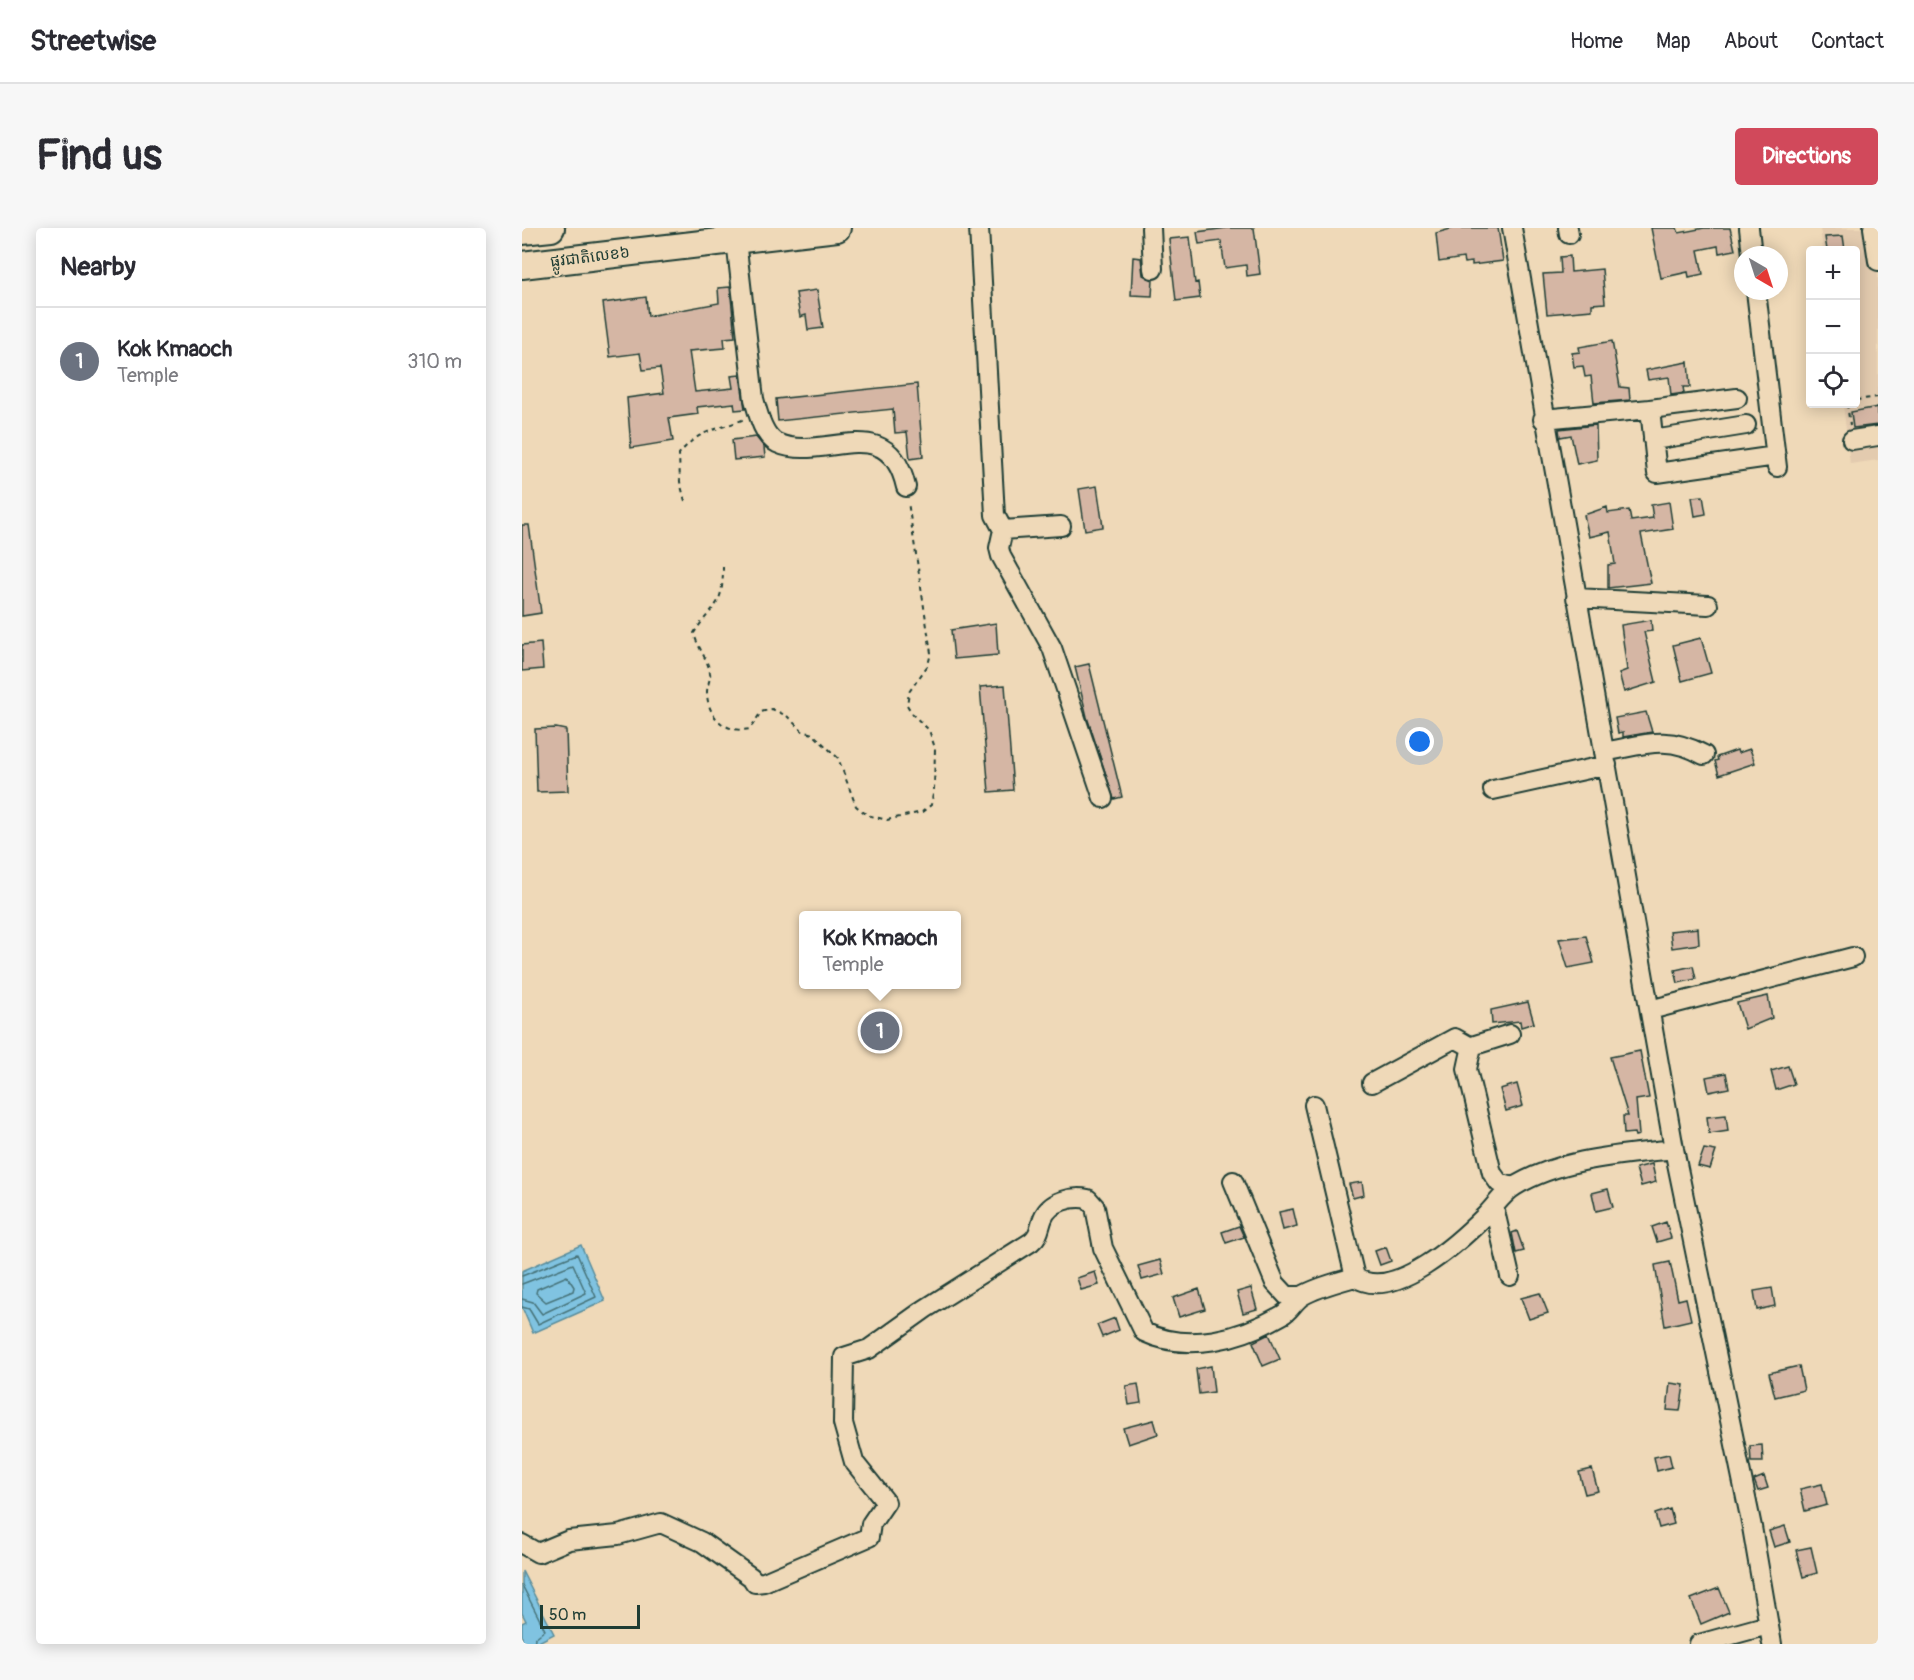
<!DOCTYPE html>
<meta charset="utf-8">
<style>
:root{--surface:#fff;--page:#f7f7f7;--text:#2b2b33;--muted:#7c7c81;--line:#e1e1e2;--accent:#d1495b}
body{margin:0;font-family:Pangolin,"Noto Sans Khmer",sans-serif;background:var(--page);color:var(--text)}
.controls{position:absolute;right:18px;top:18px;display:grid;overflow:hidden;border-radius:6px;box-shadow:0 3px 15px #0003}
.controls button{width:54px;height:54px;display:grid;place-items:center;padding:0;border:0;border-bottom:2px solid var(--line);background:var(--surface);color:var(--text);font:30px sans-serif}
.compass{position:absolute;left:1212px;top:18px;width:54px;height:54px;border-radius:50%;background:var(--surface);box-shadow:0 3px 15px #0003;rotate:141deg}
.scale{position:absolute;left:18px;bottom:15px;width:100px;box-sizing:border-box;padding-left:6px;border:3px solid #1f3d34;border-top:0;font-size:16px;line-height:21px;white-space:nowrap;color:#1f3d34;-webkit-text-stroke:4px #efd9b8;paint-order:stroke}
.you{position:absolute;left:898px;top:514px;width:21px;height:21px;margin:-15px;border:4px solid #fff;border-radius:50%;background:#1a73e8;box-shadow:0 0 0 9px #1a73e833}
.badge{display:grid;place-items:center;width:39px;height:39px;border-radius:50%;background:var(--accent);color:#fff;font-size:20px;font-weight:700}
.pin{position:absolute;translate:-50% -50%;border:3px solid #fff;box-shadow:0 2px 6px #0006}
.popup{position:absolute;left:277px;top:683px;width:162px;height:78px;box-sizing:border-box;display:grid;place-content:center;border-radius:6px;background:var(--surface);filter:drop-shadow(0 2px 4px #0005);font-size:20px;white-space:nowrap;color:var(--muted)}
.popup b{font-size:22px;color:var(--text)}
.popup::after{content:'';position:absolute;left:50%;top:100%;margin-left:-12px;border:12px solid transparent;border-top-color:var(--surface)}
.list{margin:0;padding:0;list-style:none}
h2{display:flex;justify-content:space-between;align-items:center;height:78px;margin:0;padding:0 24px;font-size:26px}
h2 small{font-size:20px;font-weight:400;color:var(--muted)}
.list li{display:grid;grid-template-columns:39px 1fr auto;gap:18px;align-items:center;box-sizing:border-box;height:108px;padding:0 24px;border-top:2px solid var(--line)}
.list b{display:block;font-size:22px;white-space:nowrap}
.list p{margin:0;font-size:20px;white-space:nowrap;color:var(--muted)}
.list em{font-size:20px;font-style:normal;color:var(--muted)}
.icon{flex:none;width:33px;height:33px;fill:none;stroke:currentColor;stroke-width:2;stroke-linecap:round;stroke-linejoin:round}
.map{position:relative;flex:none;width:1356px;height:1416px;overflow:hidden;border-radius:6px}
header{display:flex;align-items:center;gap:36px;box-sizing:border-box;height:84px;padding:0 30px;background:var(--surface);border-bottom:2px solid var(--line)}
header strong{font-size:28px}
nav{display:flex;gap:33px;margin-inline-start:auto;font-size:21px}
.intro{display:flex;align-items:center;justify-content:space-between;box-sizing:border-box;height:144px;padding:0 36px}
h1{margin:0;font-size:42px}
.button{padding:15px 27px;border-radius:6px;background:var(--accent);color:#fff;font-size:21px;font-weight:700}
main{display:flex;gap:36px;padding:0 36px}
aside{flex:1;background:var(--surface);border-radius:6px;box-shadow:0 3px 15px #0003}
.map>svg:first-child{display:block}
</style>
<header>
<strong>Streetwise</strong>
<nav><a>Home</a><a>Map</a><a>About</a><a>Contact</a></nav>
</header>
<div class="intro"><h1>Find us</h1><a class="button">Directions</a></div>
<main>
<aside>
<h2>Nearby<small></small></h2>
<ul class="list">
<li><span class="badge" style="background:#6b7280">1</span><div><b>Kok Kmaoch</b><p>Temple</p></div><em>310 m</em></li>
</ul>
</aside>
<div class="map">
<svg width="1356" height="1416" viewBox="0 0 1356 1416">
<rect width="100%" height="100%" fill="#efd9b8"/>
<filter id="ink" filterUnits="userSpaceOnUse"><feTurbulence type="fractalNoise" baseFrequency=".0167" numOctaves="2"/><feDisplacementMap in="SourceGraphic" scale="12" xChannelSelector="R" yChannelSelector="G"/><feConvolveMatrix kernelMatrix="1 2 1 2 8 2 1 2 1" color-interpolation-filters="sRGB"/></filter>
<g filter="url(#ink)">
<!-- built -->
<path fill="#e3cbaf" d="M 1298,0 L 1356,0 L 1356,232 L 1328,236 L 1321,176 L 1334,176 L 1334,22 L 1301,22 Z"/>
<!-- water -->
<path fill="#80c3e1" stroke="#598d9c" stroke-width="1.5" d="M 59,1017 L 83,1073 L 11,1105 L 0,1079 L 0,1043 Z
M 0,1343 L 32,1406 L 13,1416 L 0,1416 L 0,1395 L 4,1393 L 0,1385 Z"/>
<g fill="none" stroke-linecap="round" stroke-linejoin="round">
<!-- shore -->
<path stroke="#467379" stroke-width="1.5" d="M 0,1048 L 55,1026 L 74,1069 L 16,1096 L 7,1081 L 0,1079
M 45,1048 L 52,1059 L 51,1063 L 24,1074 L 14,1065 L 15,1061 Z
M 0,1056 L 51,1036 L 64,1065 L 20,1086 L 11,1074 L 0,1071
M 0,1357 L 23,1402 L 13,1410 L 12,1416"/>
</g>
<!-- building -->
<path fill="#d5b6a4" stroke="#1f3d34" stroke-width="1.5" d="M 705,0 L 732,0 L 738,46 L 725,48 L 724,37 L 703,40 L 699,13 L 677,16 L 675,4 Z
M 932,0 L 976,0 L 981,33 L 950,37 L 950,34 L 942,35 L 941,30 L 917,34 L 914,5 Z
M 1129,0 L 1155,0 L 1157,5 L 1182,0 L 1208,0 L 1213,22 L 1197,25 L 1196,18 L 1176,22 L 1181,46 L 1167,49 L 1166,44 L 1139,50 Z
M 1321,8 L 1323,22 L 1305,22 L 1303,9 Z
M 668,9 L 673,55 L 676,54 L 678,70 L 654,73 L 647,11 Z
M 1048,28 L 1049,44 L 1080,41 L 1083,75 L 1070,76 L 1070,82 L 1025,86 L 1021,46 L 1039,45 L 1038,29 Z
M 611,29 L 619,30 L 621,47 L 631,52 L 630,68 L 609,67 Z
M 208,59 L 213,109 L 202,110 L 203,120 L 167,123 L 173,164 L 211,160 L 209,148 L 218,147 L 223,181 L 213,182 L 212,175 L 175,179 L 176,186 L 147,190 L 151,213 L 109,220 L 105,170 L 142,165 L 138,140 L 121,142 L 118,125 L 88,129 L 81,75 L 124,69 L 126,88 L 197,75 L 196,60 Z
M 295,62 L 301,100 L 286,102 L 284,87 L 278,89 L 274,65 Z
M 1090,113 L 1098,159 L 1107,160 L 1108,172 L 1072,175 L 1069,148 L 1063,149 L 1061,138 L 1052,139 L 1050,125 L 1058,124 L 1057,119 Z
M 1166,134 L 1168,159 L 1161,159 L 1162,165 L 1149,167 L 1147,149 L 1126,152 L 1124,142 Z
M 395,156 L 401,229 L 388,231 L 385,204 L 373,205 L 371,181 L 256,193 L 254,171 Z
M 1356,179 L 1356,197 L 1331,200 L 1329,184 Z
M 1074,197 L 1075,232 L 1055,236 L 1049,207 L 1038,209 L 1037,201 Z
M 234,209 L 242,219 L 243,229 L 212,232 L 210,212 Z
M 575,258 L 581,299 L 563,302 L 557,261 Z
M 1181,268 L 1184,286 L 1173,288 L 1170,269 Z
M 1147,274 L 1151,301 L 1119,306 L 1129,355 L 1086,360 L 1086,337 L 1093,336 L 1088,304 L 1067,309 L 1062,287 L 1085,279 L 1086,285 L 1107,282 L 1109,293 L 1131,290 L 1129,277 Z
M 0,297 L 7,297 L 19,385 L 0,388 Z
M 1129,392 L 1130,403 L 1122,404 L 1134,454 L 1102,464 L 1097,445 L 1105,442 L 1099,397 Z
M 474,395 L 476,427 L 432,431 L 429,402 Z
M 1179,410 L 1189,445 L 1160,453 L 1151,417 Z
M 19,415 L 21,441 L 0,443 L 0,417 Z
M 567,436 L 600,569 L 592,571 L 565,489 L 553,439 Z
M 483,457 L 491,562 L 467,564 L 458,459 Z
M 1124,484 L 1130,504 L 1101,509 L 1101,504 L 1096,505 L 1093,490 Z
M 34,500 L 44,502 L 46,563 L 15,564 L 13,501 Z
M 1228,521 L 1233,535 L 1197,547 L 1193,533 L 1196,532 L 1195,529 L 1215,522 L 1216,525 Z
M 1176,700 L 1177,716 L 1150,720 L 1148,703 Z
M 1064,708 L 1072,735 L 1046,740 L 1037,711 Z
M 1171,738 L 1174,751 L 1156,755 L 1153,742 Z
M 1246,768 L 1250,790 L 1223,801 L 1215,775 Z
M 1006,774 L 1012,795 L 999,799 L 998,793 L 970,796 L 969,782 Z
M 1118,823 L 1127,870 L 1114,872 L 1117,907 L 1113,908 L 1112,905 L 1102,906 L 1101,888 L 1106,888 L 1088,829 Z
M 1266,838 L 1272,856 L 1254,862 L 1249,843 Z
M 1204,845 L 1207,860 L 1187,864 L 1184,849 Z
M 995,856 L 1001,878 L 984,883 L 978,861 Z
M 1204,887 L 1206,903 L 1187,906 L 1185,889 Z
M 1182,921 L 1194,923 L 1188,941 L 1176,938 Z
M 1130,936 L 1134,954 L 1119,958 L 1114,940 Z
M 840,954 L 842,967 L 831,970 L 827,956 Z
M 1086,961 L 1091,979 L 1074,983 L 1070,965 Z
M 771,981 L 775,998 L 761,1002 L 757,984 Z
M 1144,994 L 1149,1010 L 1135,1014 L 1130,999 Z
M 717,998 L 722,1009 L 704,1015 L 700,1004 Z
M 995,1003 L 1002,1023 L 994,1025 L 990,1005 Z
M 864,1019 L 869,1033 L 858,1037 L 853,1023 Z
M 638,1032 L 642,1046 L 620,1052 L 616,1038 Z
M 1148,1034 L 1156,1072 L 1164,1070 L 1169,1092 L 1143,1098 L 1133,1037 Z
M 573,1044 L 577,1057 L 559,1062 L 555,1050 Z
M 729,1060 L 735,1081 L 721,1085 L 715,1064 Z
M 1250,1060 L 1253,1078 L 1235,1082 L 1232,1063 Z
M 677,1061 L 683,1081 L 657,1089 L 651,1070 Z
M 1018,1065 L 1026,1085 L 1007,1091 L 999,1070 Z
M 593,1090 L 597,1102 L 580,1109 L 575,1097 Z
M 747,1106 L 758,1131 L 741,1138 L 731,1114 Z
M 689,1138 L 692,1164 L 677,1166 L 674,1141 Z
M 1277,1138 L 1282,1162 L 1253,1169 L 1247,1145 Z
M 1148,1155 L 1162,1157 L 1158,1183 L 1145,1182 Z
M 616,1156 L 619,1175 L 607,1177 L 604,1158 Z
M 632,1192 L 636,1206 L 606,1216 L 601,1200 Z
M 1240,1217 L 1241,1234 L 1229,1234 L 1228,1218 Z
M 1147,1226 L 1150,1239 L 1135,1243 L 1132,1229 Z
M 1070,1241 L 1076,1263 L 1063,1266 L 1057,1244 Z
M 1242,1248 L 1246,1260 L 1236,1263 L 1232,1252 Z
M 1300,1256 L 1305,1277 L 1283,1283 L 1278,1261 Z
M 1148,1281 L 1152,1296 L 1137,1300 L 1133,1286 Z
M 1263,1298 L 1268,1314 L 1252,1319 L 1247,1303 Z
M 1289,1319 L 1295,1345 L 1281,1349 L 1274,1322 Z
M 1197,1360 L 1207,1384 L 1179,1396 L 1169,1371 Z"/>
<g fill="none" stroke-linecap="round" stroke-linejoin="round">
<!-- minor casing -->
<g stroke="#1f3d34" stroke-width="22">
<path id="minor" d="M 457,0 L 473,287 L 481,302 L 539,298
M 629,0 L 631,41
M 990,0 L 1152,921 L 1230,1299 L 1250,1416
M 1046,0 L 1047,6
M 1227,0 L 1230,27
M 1351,0 L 1356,33
M 214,12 L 232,171 C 236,185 241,208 255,215 C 300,236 366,180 384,259
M 1234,63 L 1255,239
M 1215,170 L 1128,181 L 1135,245 L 1254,228
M 1021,191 L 1128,181
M 1131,212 L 1224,197
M 1330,212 L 1356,208
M 481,302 L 477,320 L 479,328 L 530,420 L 581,570
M 1054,370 L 1186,377
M 1082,524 C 1122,517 1144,506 1182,527
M 971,562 L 1085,537
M 1128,782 L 1331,729
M 988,806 L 950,818 L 945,841 L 970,945 L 977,955 L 991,959
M 850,855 L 933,810 L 949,819
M 792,877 L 833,1049
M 711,953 L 753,1055 L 765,1068 L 780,1068
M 972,979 L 988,1048
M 0,1316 L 16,1325 L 47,1312 L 96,1307 L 139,1295 L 180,1314 L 229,1349 L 233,1355 L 242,1354 L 347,1309 L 349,1296 L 364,1274 L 332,1234 L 321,1195 L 322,1129 L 347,1121 L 403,1081 L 509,1014 C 518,1007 517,1000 521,990 C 528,973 550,968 566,971 L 573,979 L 581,1020 L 622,1104 C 666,1125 718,1111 760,1087 C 768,1083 772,1073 780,1068 C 795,1059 816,1054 833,1049 C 871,1075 938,1013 964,987 C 973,978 982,964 993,958 C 1040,930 1099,927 1152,921
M 1177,1416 L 1246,1397"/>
</g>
<!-- highway casing -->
<g stroke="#1f3d34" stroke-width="30">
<path id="highway" d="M 0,3 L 29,0
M 0,37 L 315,0"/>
</g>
<!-- path -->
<path stroke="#1f3d34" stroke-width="2" stroke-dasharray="4.5 4.5" stroke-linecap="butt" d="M 1334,172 L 1356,169
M 1325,176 L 1328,197
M 163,273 L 158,254 L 157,226 C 178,200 195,203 222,191
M 201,338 C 201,381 193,373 172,405 C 175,419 186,431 188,445 C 189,451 185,457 185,464 C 185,488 203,506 228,501 L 239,484 L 250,481 L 265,488 L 280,503 L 291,506 L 316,530 L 334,578 L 345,587 L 365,592 L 400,584 L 409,577 L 412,561 L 413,520 L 407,502 L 391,487 L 385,477 L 387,464 L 406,437 L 409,425 L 386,274"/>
<!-- minor -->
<use href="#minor" stroke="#efd9b8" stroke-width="18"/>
<!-- highway -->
<use href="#highway" stroke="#efd9b8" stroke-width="26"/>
</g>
</g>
<g text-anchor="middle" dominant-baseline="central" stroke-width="4.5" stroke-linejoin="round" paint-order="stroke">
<!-- street labels -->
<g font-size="16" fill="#1f3d34" stroke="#efd9b8">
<text transform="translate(68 29) rotate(-7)">ផ្លូវជាតិលេខ៦</text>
</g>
</g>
</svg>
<div class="controls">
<button>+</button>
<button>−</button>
<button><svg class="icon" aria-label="locate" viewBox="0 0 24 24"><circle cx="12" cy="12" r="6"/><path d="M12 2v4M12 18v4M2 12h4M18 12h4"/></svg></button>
</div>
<svg class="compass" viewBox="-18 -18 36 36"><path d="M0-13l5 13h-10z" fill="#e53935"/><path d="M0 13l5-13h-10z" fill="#7c7c81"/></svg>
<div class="scale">50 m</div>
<div class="you"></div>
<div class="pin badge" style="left:358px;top:803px;background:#6b7280">1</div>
<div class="popup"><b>Kok Kmaoch</b>Temple</div>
</div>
</main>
